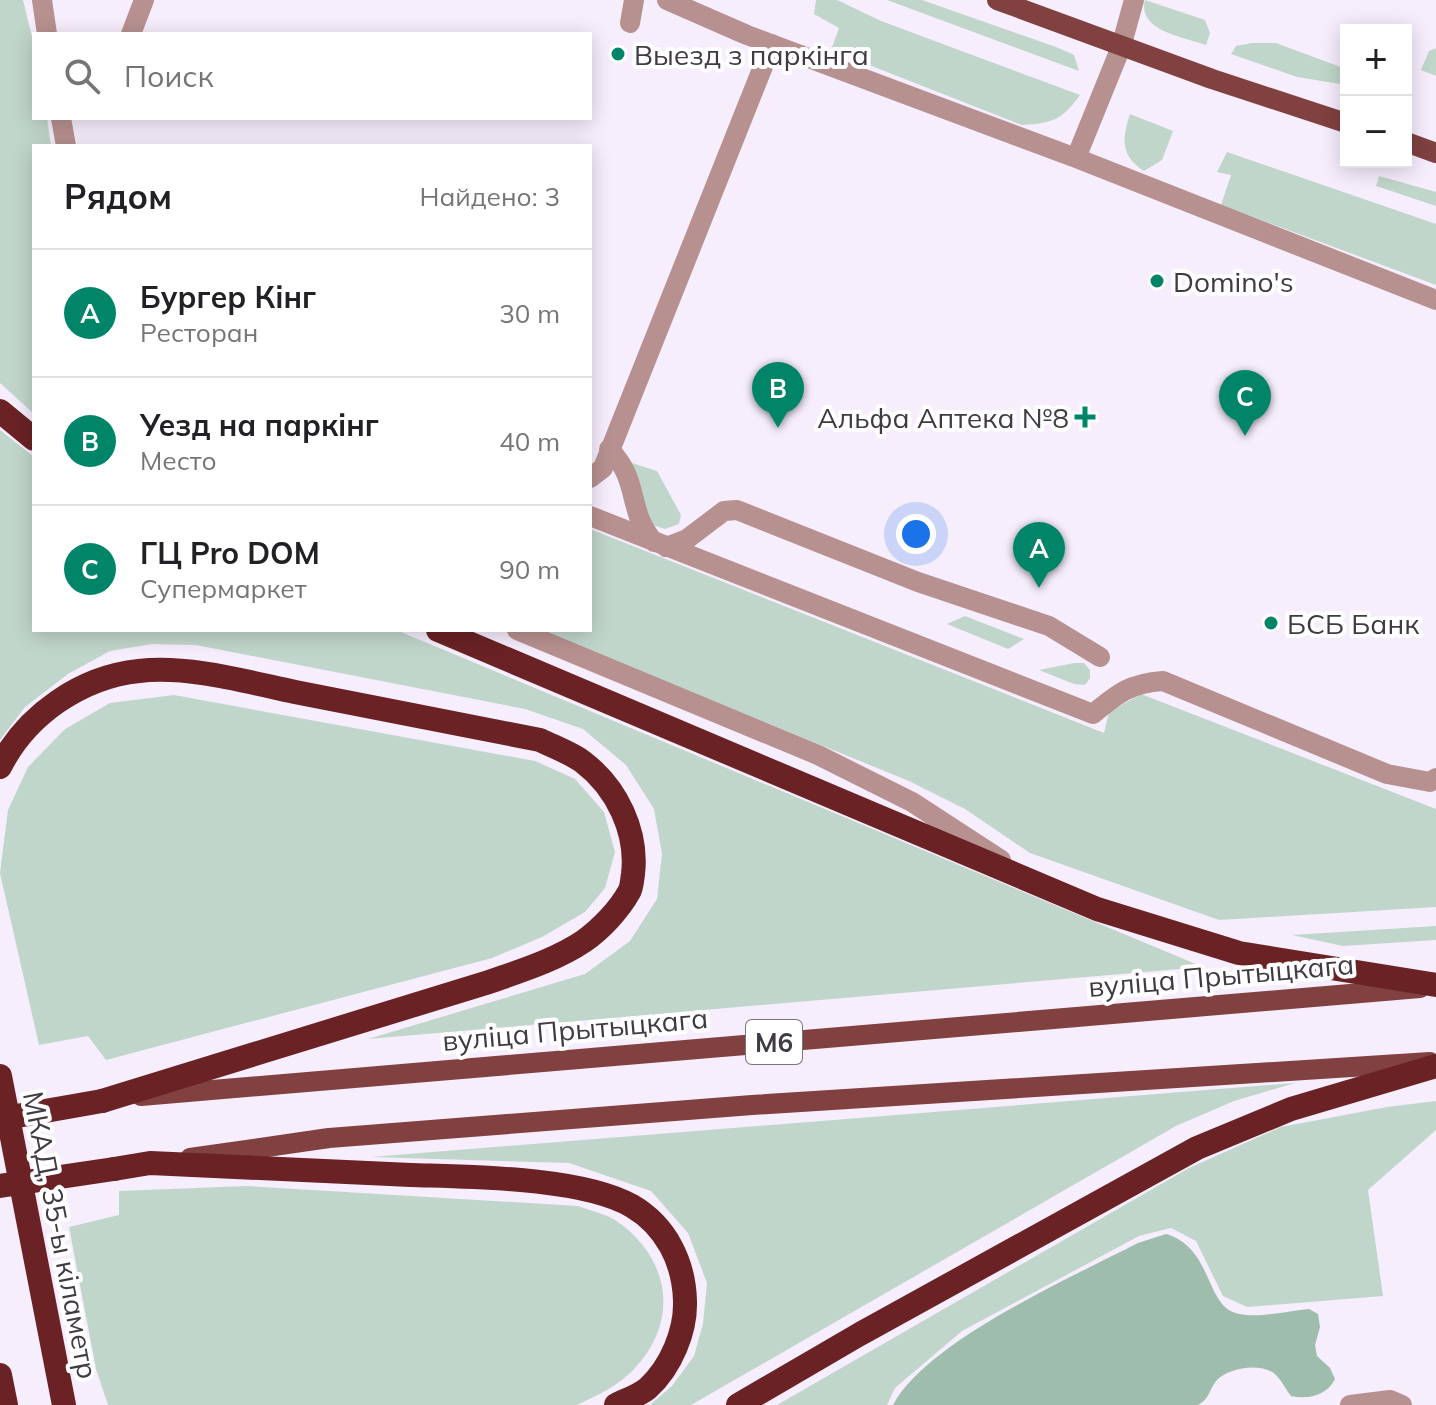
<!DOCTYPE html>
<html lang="ru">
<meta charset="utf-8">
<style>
:root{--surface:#fff;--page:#f2f2f2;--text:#202124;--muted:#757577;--line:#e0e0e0;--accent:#008569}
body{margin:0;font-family:Mulish,sans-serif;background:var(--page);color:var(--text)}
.controls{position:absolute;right:24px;top:24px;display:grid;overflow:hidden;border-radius:0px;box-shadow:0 4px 20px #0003}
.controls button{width:72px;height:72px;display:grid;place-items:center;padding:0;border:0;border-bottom:2px solid var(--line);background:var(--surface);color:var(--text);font:40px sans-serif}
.you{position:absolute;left:916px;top:534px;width:28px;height:28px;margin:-20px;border:6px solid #fff;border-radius:50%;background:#1a73e8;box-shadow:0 0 0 12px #1a73e833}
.badge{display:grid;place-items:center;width:52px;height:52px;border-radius:50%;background:var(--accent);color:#fff;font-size:26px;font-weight:700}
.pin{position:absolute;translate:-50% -66px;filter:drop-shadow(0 2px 4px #0008)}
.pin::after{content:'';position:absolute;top:42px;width:28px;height:24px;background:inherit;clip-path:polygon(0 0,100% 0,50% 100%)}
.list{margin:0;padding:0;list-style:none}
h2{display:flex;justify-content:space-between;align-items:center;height:104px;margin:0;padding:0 32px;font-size:34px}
h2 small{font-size:26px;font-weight:400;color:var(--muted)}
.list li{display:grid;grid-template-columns:52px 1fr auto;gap:24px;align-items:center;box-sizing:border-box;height:128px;padding:0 32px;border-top:2px solid var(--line)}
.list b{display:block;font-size:30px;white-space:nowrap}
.list p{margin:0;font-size:26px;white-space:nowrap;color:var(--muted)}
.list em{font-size:26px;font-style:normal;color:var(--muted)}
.icon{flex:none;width:44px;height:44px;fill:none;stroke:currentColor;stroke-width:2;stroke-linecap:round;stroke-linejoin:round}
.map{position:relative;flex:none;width:1436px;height:1405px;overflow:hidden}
.search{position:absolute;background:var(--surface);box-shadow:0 4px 20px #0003;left:32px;top:32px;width:560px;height:88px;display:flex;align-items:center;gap:20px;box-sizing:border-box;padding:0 28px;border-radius:0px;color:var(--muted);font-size:30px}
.panel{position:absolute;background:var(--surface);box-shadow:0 4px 20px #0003;left:32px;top:144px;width:560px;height:488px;border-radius:0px}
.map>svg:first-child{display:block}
</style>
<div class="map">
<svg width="1436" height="1405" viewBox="0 0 1436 1405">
<rect width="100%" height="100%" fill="#f6edfd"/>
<!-- green -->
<path fill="#c1d6ca" d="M 0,0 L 23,0 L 34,45 L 34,118 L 47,118 L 51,146 L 34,146 L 34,414 L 0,383 Z
M 816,0 L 837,0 L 881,21 L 1080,95 C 1062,120 1053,123 1022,125 L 831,50 L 839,28 L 814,14 Z
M 887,0 L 922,0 L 1056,47 L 1074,55 L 1079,71 Z
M 1145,0 L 1205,20 L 1210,33 L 1206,45 C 1184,37 1137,31 1145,0 Z
M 1252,43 L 1276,43 L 1346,69 L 1346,85 L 1297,77 L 1231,54 L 1236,46 Z
M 1436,48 L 1436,76 L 1421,70 L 1429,51 Z
M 1130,114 L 1173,131 L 1162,160 L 1144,171 C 1120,156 1122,138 1130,114 Z
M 1227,152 L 1436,224 L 1436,285 L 1221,205 L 1231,175 L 1217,172 Z
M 1379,176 L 1436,192 L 1436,206 L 1376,186 Z
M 0,430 L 34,457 L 34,630 L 396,630 L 1203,967 L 368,1039 L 585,974 L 630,941 L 657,899 L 662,854 L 654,809 L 626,765 L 583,729 L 525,709 L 196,645 L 152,644 L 110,651 L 68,674 L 25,707 L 0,740 Z
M 629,462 L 657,471 L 681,515 L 679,524 L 665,529 L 650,524 Z
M 590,529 L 1104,733 L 1109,712 L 1141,694 L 1436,809 L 1436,907 L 1219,920 L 1030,853 L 965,809 L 909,781 L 539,630 L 590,630 Z
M 965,616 L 1024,639 L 1008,649 L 947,624 Z
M 1074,663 L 1084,663 L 1090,670 L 1090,678 L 1085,685 L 1074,684 L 1039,670 Z
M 174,695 L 535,761 L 575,779 L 604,812 L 615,852 L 605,888 L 585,912 L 542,937 L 492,958 L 106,1060 L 88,1036 L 39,1045 L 0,873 L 8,810 L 28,767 L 65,729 L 110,703 Z
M 1436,926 L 1436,940 L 1343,946 L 1292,935 Z
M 1295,1083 L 1234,1101 L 1176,1126 L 691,1405 L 650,1405 L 672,1386 L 694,1356 L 703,1324 L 707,1283 L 688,1233 L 651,1191 L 569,1163 L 371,1157 Z
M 1436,1101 L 1436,1130 L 1368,1190 L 1383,1296 L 1247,1307 L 1223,1296 L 1196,1241 L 1171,1228 L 1139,1236 L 962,1331 L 895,1388 L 887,1405 L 777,1405 L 1189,1168 L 1281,1127 L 1387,1107 Z
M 247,1186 L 578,1206 C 591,1211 607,1214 618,1222 C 670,1259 680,1321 634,1369 C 618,1386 598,1395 577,1405 L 108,1405 L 96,1369 L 69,1227 L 119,1215 L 119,1191 Z"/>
<!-- forest -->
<path fill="#9ebdac" d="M 1166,1234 C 1214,1248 1204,1307 1239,1314 C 1260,1318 1288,1311 1309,1309 L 1318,1314 L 1320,1327 L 1315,1345 L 1317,1356 L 1330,1368 L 1335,1379 C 1327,1395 1309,1400 1291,1396 C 1286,1390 1282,1381 1276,1375 C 1263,1362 1229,1367 1217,1380 C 1209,1389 1210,1399 1198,1405 L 893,1405 C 927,1341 1072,1277 1138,1243 Z"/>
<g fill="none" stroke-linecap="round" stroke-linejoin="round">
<!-- minor -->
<path stroke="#b7918f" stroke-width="20" d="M 42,0 L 47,34
M 667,0 L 747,35 L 1076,158 L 1436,300
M 630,23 L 634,0
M 131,34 L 144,0
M 61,118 L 66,146
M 1076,158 L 1121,47 L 1134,0
M 609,449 C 641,481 626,510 654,542
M 590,478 L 603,468 L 772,44
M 590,516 L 1093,714 C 1117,694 1130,683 1163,681 L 1387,774 L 1430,782 L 1436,778
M 666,547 L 687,539 L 724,511 L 737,510 L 918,582 L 1049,626 L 1100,657
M 517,630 L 818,755 L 912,802 L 1001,860
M 1350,1405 L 1390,1400 L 1402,1405"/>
<!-- major -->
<path stroke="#804140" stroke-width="20" d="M 997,0 L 1212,79 L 1346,123
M 1406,142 L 1436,153
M 141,1096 L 1420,988
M 190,1158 L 329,1138 L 752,1105 L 1430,1062"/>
<!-- highway -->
<path stroke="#6a2225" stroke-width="24" d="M 0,411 L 34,439
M 438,630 L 1097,909 L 1239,953 L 1436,985
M 0,767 C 26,715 81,677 139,671 C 187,665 248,682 295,692 C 377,708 458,724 540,740 C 554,747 571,753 583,762 C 617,788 638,832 633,874 C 632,880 632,887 629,892 C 619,910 601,929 584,941 C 556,960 520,971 489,982 L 102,1101
M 0,1076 L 64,1405
M 114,1169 L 150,1163 C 237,1167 324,1171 411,1175 C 470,1177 581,1177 632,1206 C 666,1226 684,1262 685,1301 C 686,1331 671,1367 648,1388 C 640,1395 626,1400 616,1405
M 0,1375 L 6,1405
M 738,1405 L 860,1334 L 1197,1148 L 1291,1109 L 1436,1066"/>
<!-- highway-bridge -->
<path stroke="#6a2225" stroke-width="24" d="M 0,1119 L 102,1101
M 0,1186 L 114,1169"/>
</g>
<!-- markers -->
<g fill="#008569" stroke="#fff" stroke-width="3">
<circle cx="618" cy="54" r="8"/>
<circle cx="1157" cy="281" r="8"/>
<path d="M1081 405h8v8h8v8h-8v8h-8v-8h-8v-8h8z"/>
<circle cx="1271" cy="623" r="8"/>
</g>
<g text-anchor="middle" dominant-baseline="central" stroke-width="8" stroke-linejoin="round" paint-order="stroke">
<!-- shield labels -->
<rect fill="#fff" stroke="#79757c" stroke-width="2" x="746" y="1020" width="56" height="44" rx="6"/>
<g font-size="26" font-weight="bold" fill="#403a44">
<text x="774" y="1042">М6</text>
</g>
<!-- poi labels -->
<g font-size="28" fill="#403a44" stroke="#fff" text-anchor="start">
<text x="634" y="54">Выезд з паркінга</text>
<text x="1173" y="281">Domino's</text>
<text x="1069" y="417" text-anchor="end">Альфа Аптека №8</text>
<text x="1287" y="623">БСБ Банк</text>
</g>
<!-- street labels -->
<g font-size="28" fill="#403a44" stroke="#fff">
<text transform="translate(1221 975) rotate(-5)">вуліца Прытыцкага</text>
<text transform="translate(575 1029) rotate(-5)">вуліца Прытыцкага</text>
<text transform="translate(61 1235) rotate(79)">МКАД, 35-ы кіламетр</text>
</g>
</g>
</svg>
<div class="controls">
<button>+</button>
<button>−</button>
</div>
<div class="you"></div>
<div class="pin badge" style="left:1039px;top:588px">A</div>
<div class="pin badge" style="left:778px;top:428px">B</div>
<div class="pin badge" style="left:1245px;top:436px">C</div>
<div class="search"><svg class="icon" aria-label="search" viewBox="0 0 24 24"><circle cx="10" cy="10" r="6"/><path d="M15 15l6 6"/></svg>Поиск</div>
<section class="panel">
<h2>Рядом<small>Найдено: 3</small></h2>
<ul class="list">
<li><span class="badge">A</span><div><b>Бургер Кінг</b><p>Ресторан</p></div><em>30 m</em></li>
<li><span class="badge">B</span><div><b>Уезд на паркінг</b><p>Место</p></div><em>40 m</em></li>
<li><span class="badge">C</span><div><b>ГЦ Pro DOM</b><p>Супермаркет</p></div><em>90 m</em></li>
</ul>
</section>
</div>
